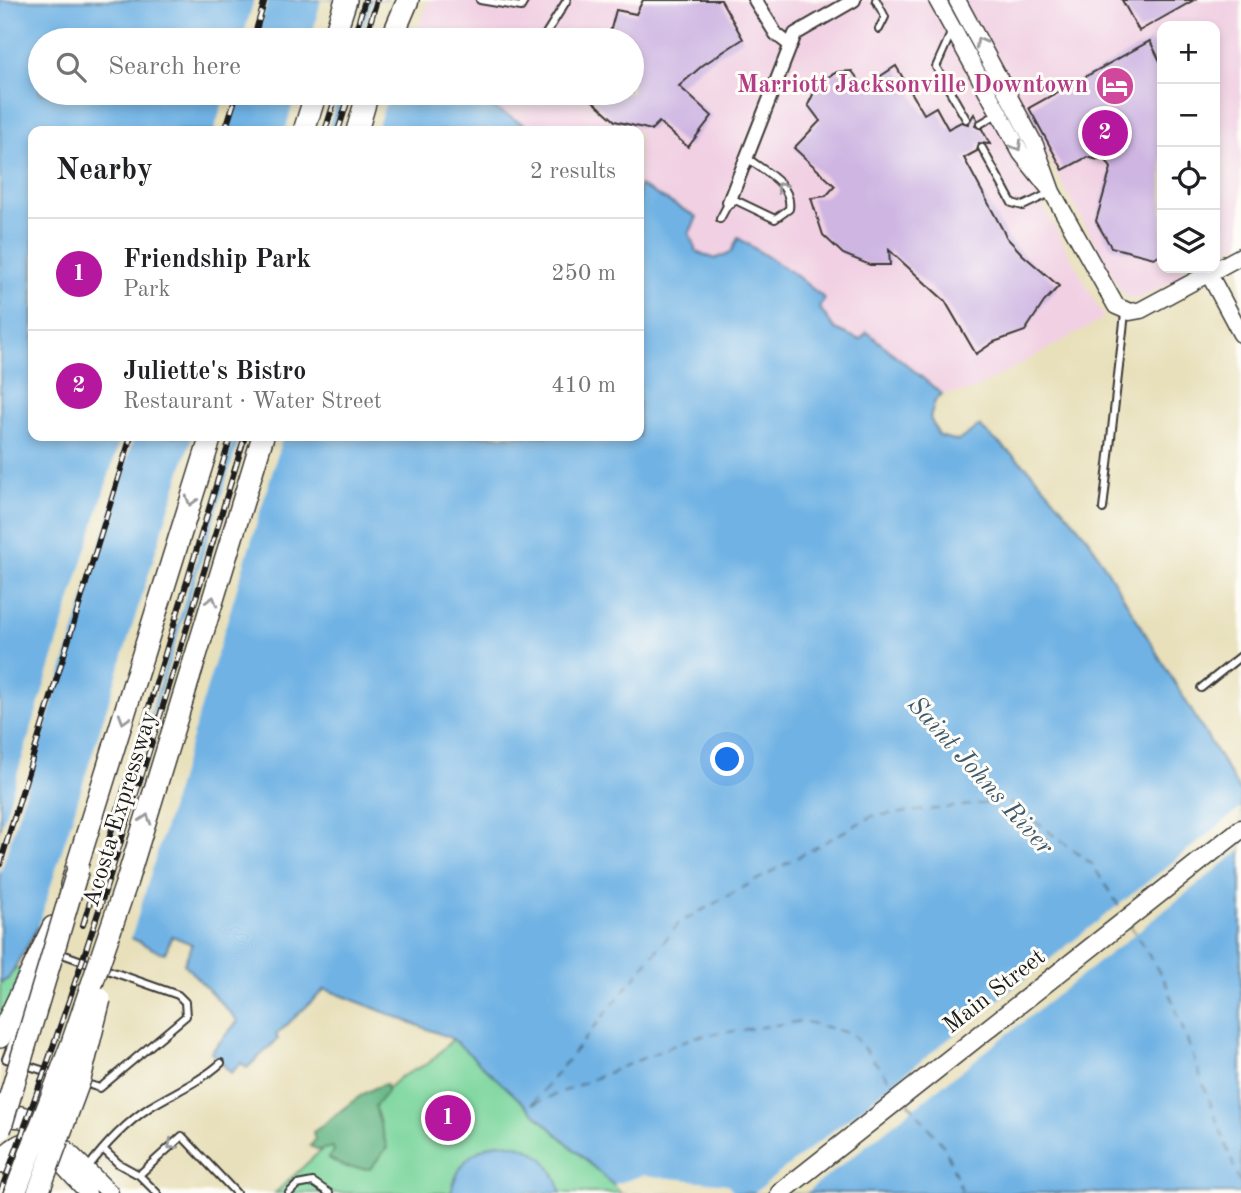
<!DOCTYPE html>
<meta charset="utf-8">
<style>
:root{--surface:#fff;--page:#f6f6f6;--text:#202124;--muted:#757577;--line:#e0e0e0;--accent:#b5179e}
body{margin:0;font-family:"Old Standard TT",serif;background:var(--page);color:var(--text)}
.controls{position:absolute;right:21px;top:21px;display:grid;overflow:hidden;border-radius:14px;box-shadow:0 4px 10px #0003}
.controls button{width:63px;height:63px;display:grid;place-items:center;padding:0;border:0;border-bottom:2px solid var(--line);background:var(--surface);color:var(--text);font:35px sans-serif}
.you{position:absolute;left:728px;top:760px;width:24px;height:24px;margin:-18px;border:5px solid #fff;border-radius:50%;background:#1a73e8;box-shadow:0 0 0 10px #1a73e833}
.badge{display:grid;place-items:center;width:46px;height:46px;border-radius:50%;background:var(--accent);color:#fff;font-size:23px;font-weight:700}
.pin{position:absolute;translate:-50% -50%;border:4px solid #fff;box-shadow:0 2px 7px #0006}
.list{margin:0;padding:0;list-style:none}
h2{display:flex;justify-content:space-between;align-items:center;height:91px;margin:0;padding:0 28px;font-size:30px}
h2 small{font-size:23px;font-weight:400;color:var(--muted)}
.list li{display:grid;grid-template-columns:46px 1fr auto;gap:21px;align-items:center;box-sizing:border-box;height:112px;padding:0 28px;border-top:2px solid var(--line)}
.list b{display:block;font-size:26px;white-space:nowrap}
.list p{margin:0;font-size:23px;white-space:nowrap;color:var(--muted)}
.list em{font-size:23px;font-style:normal;color:var(--muted)}
.icon{flex:none;width:38px;height:38px;fill:none;stroke:currentColor;stroke-width:2;stroke-linecap:round;stroke-linejoin:round}
.map{position:relative;flex:none;width:1241px;height:1193px;overflow:hidden}
.search{position:absolute;background:var(--surface);box-shadow:0 4px 10px #0003;left:28px;top:28px;width:616px;height:77px;display:flex;align-items:center;gap:18px;box-sizing:border-box;padding:0 24px;border-radius:38px;color:var(--muted);font-size:26px}
.panel{position:absolute;background:var(--surface);box-shadow:0 4px 10px #0003;left:28px;top:126px;width:616px;height:315px;border-radius:14px}
.map>svg:first-child{display:block}
</style>
<div class="map">
<svg width="1241" height="1193" viewBox="0 0 1241 1193">
<rect width="100%" height="100%" fill="#fdfcf7"/>
<filter id="ink" filterUnits="userSpaceOnUse"><feTurbulence type="fractalNoise" baseFrequency=".0143" numOctaves="2"/><feDisplacementMap in="SourceGraphic" scale="14" xChannelSelector="R" yChannelSelector="G"/><feConvolveMatrix kernelMatrix="1 2 1 2 8 2 1 2 1" color-interpolation-filters="sRGB"/></filter>
<filter id="wash" filterUnits="userSpaceOnUse"><feTurbulence type="fractalNoise" baseFrequency=".00686" numOctaves="4" result="noise"/><feDisplacementMap in="SourceGraphic" scale="28" xChannelSelector="R" yChannelSelector="G"/><feGaussianBlur stdDeviation="1.57" result="paint"/><feColorMatrix in="noise" values="0 0 0 0 0 0 0 0 0 0 0 0 0 0 0 0 0 1.4 0 .05"/><feComposite in="paint" operator="in"/></filter>
<g filter="url(#wash)">
<rect width="100%" height="100%" fill="#e8e0bb"/>
<!-- built -->
<path fill="#f1d0e3" d="M 429,0 L 931,0 L 1104,318 L 972,391 L 942,394 L 867,332 L 861,340 L 835,329 L 819,306 L 824,299 L 738,238 L 731,252 L 715,259 L 697,252 L 689,234 L 697,216 L 639,185 L 639,131 L 537,131 L 465,93 L 632,93 L 632,40 L 414,40 Z
M 962,0 L 1241,0 L 1241,243 L 1215,258 L 1215,26 L 1162,26 L 1162,268 L 1197,268 L 1138,299 L 1129,298 L 1121,291 Z"/>
<!-- green -->
<path fill="#7ad59c" stroke="#4b785c" stroke-width="2" d="M 15,968 L 21,968 L 10,1007 L 0,1025 L 0,983 L 8,979 Z
M 453,1039 L 622,1193 L 275,1193 L 400,1077 L 429,1063 Z"/>
<!-- forest -->
<path fill="#63b684" stroke="#406950" stroke-width="2" d="M 386,1084 L 387,1092 L 375,1106 L 387,1148 L 370,1169 L 345,1167 L 328,1158 L 334,1151 L 333,1147 L 319,1150 L 310,1146 L 315,1140 L 313,1132 C 333,1119 362,1089 386,1084 Z"/>
<!-- water -->
<path fill="#70b2e4" stroke="#466780" stroke-width="2" d="M 0,0 L 388,0 L 378,40 L 40,40 L 40,93 L 465,93 L 537,131 L 33,131 L 33,436 L 639,436 L 639,185 L 697,217 L 689,234 L 697,252 L 715,259 L 731,252 L 738,238 L 793,273 L 825,299 L 819,307 L 835,329 L 860,340 L 867,332 L 942,394 L 935,401 L 930,418 L 939,436 L 958,441 L 979,426 L 1030,470 L 1088,538 L 1241,793 L 1241,1193 L 622,1193 L 453,1039 L 325,989 L 276,1035 L 278,1039 L 247,1068 L 241,1063 L 231,1073 L 211,1052 L 238,1021 L 184,964 L 192,944 L 172,936 L 165,953 C 152,951 144,943 131,938 C 102,927 70,925 39,925 L 8,979 L 0,983 Z
M 497,1143 C 532,1143 552,1159 561,1193 L 451,1193 C 457,1165 470,1151 497,1143 Z"/>
<!-- pier -->
<path fill="#e8e0bb" d="M 254,0 L 268,0 L 256,40 L 242,40 Z
M 321,0 L 369,0 L 357,40 L 311,40 Z
M 372,0 L 392,0 L 382,40 L 360,40 Z
M 226,93 L 239,93 L 228,131 L 214,131 Z
M 296,93 L 339,93 L 328,131 L 285,131 Z
M 345,93 L 389,93 L 376,131 L 333,131 Z
M 121,436 L 134,436 L 0,874 L 0,831 Z
M 192,436 L 234,436 L 86,929 L 240,436 L 283,436 L 130,942 L 72,928 L 41,928 L 33,943 Z
M 1241,808 L 1241,850 L 806,1193 L 754,1193 Z
M 643,1175 L 727,1184 L 734,1193 L 622,1193 L 613,1185 Z"/>
<g fill="none" stroke-linecap="round" stroke-linejoin="round">
<!-- ferry -->
<path stroke="#3e586c" stroke-width="2" stroke-dasharray="9 7" stroke-linecap="butt" d="M 1130,925 L 1166,983 L 1241,1186
M 908,1102 L 945,1148 L 963,1193
M 532,1104 L 679,923 L 872,816 L 1008,801 L 1092,864 L 1122,911
M 533,1104 L 694,1037 L 803,1021 L 852,1034 L 898,1090"/>
</g>
<g id="blocks">
<!-- building -->
<path fill="#ceb5e2" d="M 643,0 L 721,0 L 743,39 L 703,65 L 679,86 L 712,116 L 688,147 L 659,122 L 651,130 L 615,121 L 584,93 L 632,93 L 632,40 L 608,40 L 616,10 L 636,14 Z
M 1122,0 L 1194,0 L 1139,31 Z
M 1150,41 L 1162,65 L 1162,253 L 1154,258 L 1111,247 L 1096,221 L 1111,168 L 1104,157 L 1098,160 L 1087,157 L 1063,170 L 1029,108 Z
M 896,66 L 924,114 L 936,107 L 948,129 L 961,122 L 968,124 L 974,114 L 977,119 L 975,126 L 982,129 L 990,144 L 979,143 L 977,151 L 964,158 L 1007,238 L 1023,255 L 1059,286 L 1044,302 L 1025,331 L 994,342 L 976,354 L 945,301 L 889,250 L 890,265 L 870,265 L 843,254 L 823,235 L 811,198 L 826,196 L 835,186 L 794,148 L 820,121 L 808,105 L 816,88 L 826,78 L 837,72 L 852,71 L 864,87 Z"/>
</g>
</g>
<g filter="url(#ink)">
<use href="#blocks" fill-opacity="0" stroke="#3b3934" stroke-width="2"/>
<g fill="none" stroke-linecap="round" stroke-linejoin="round">
<!-- lane casing -->
<g stroke="#3b3934" stroke-width="10">
<path id="lane" d="M 480,0 L 521,7 L 525,0
M 876,0 L 885,17 L 879,29
M 952,31 L 936,67 L 966,119
M 542,40 L 567,0
M 980,124 L 999,113
M 982,148 L 1012,203 L 1023,206 L 1052,192
M 731,198 L 775,219 L 789,209 C 793,184 764,171 747,158
M 720,219 L 729,202
M 1103,509 L 1125,313
M 1201,688 L 1241,656
M 48,949 L 178,995 L 185,1002 L 186,1016 L 100,1088 L 6,1059 Z
M 103,1149 L 119,1164 L 139,1175
M 87,1169 C 104,1146 126,1123 150,1107 C 174,1092 200,1082 221,1063
M 157,1193 L 139,1175 L 182,1136 L 236,1193
M 289,1193 L 297,1185 L 313,1182 L 329,1193"/>
</g>
<!-- street casing -->
<g stroke="#3b3934" stroke-width="16">
<path id="street" d="M 755,0 L 776,34 L 790,45
M 729,202 L 795,34 L 854,0"/>
</g>
<!-- secondary casing -->
<g stroke="#3b3934" stroke-width="19">
<path id="secondary" d="M 937,0 L 1021,153 L 1048,187
M 957,0 L 1035,145 L 1052,192 L 1116,306 L 1130,312 L 1141,310 L 1241,256
M 1209,274 L 1241,334
M 88,1193 L 49,1151 L 54,1137 L 110,1193"/>
</g>
<!-- primary casing -->
<g stroke="#3b3934" stroke-width="21">
<path id="primary" d="M 780,1193 L 1241,829"/>
</g>
<!-- highway casing -->
<g stroke="#3b3934" stroke-width="24">
<path id="highway" d="M 333,40 L 346,0
M 391,40 L 408,0
M 304,131 L 316,93
M 357,131 L 368,93
M 126,884 L 263,436
M 71,885 L 211,436
M 0,1037 L 53,927
M 0,1118 C 22,1112 37,1121 53,1136
M 0,1163 C 13,1147 28,1135 47,1149"/>
</g>
<!-- lane -->
<use href="#lane" stroke="#fff" stroke-width="6"/>
<!-- street -->
<use href="#street" stroke="#fff" stroke-width="12"/>
<!-- secondary -->
<use href="#secondary" stroke="#fff" stroke-width="16"/>
<!-- primary -->
<use href="#primary" stroke="#fff" stroke-width="18"/>
<!-- highway -->
<use href="#highway" stroke="#fff" stroke-width="21"/>
<!-- rail casing -->
<g stroke="#1c1c1c" stroke-width="6">
<path id="rail" d="M 253,40 L 265,0
M 353,40 L 365,0
M 365,40 L 377,0
M 225,131 L 237,93
M 325,131 L 337,93
M 338,131 L 350,93
M 0,864 L 131,436
M 83,925 L 231,436
M 0,1193 C 94,946 168,688 245,436"/>
</g>
<!-- rail -->
<use href="#rail" stroke="#fdfcf7" stroke-width="3.5" stroke-dasharray="10" stroke-linecap="butt"/>
<!-- highway-bridge casing -->
<g stroke="#3b3934" stroke-width="24" stroke-linecap="butt">
<path id="highway-bridge" d="M 0,1130 L 78,869
M 15,1193 L 72,1043 L 126,884
M 38,1193 L 80,1079 L 100,999"/>
</g>
<!-- highway-bridge -->
<use href="#highway-bridge" stroke="#fff" stroke-width="21"/>
</g>
<!-- one-way arrows -->
<defs><path id="oneway-chevron" d="M-2-3.5L2.5 0L-2 3.5" fill="none" stroke-width="1.6" stroke-linecap="round" stroke-linejoin="round" transform="scale(1.75)"/></defs>
<g stroke="#999">
<use href="#oneway-chevron" transform="translate(980 42) rotate(-119)"/>
<use href="#oneway-chevron" transform="translate(1017 146) rotate(60)"/>
<use href="#oneway-chevron" transform="translate(781 187) rotate(-131)"/>
<use href="#oneway-chevron" transform="translate(191 501) rotate(107)"/>
<use href="#oneway-chevron" transform="translate(212 601) rotate(-73)"/>
<use href="#oneway-chevron" transform="translate(124 719) rotate(107)"/>
<use href="#oneway-chevron" transform="translate(146 819) rotate(-73)"/>
<use href="#oneway-chevron" transform="translate(172 1145) rotate(138)"/>
</g>
</g>
<!-- icons -->
<defs>
<g id="hotel-disc" transform="scale(2.0125)"><circle r="9.5" fill="#d1479c" stroke="#fdfcf7"/><path d="M-6-4.5h1.5V1H6V5H4.5V3h-9V5H-6ZM-4 0a1.8 1.8 0 1 1 3.6 0ZM.5 0V-2.5h3Q6-2.5 6 0Z" fill="#fff"/></g>
</defs>
<g fill-rule="evenodd">
<use href="#hotel-disc" x="1115" y="86"/>
</g>
<g text-anchor="middle" dominant-baseline="central" stroke-width="6" stroke-linejoin="round" paint-order="stroke">
<!-- hotel labels -->
<g font-size="24" font-weight="bold" fill="#b23c85" stroke="#fdfcf7" text-anchor="end">
<text x="1088" y="86">Marriott Jacksonville Downtown</text>
</g>
<!-- street labels -->
<g font-size="24" fill="#1c1c1c" stroke="#fdfcf7">
<text transform="translate(121 809) rotate(-73)">Acosta Expressway</text>
<text transform="translate(995 992) rotate(-38)">Main Street</text>
</g>
<!-- water labels -->
<g font-size="26" font-style="italic" fill="#3e586c" stroke="#fdfcf7">
<text transform="translate(980 776) rotate(48)">Saint Johns River</text>
</g>
</g>
</svg>
<div class="controls">
<button>+</button>
<button>−</button>
<button><svg class="icon" aria-label="locate" viewBox="0 0 24 24"><circle cx="12" cy="12" r="6"/><path d="M12 2v4M12 18v4M2 12h4M18 12h4"/></svg></button>
<button><svg class="icon" aria-label="layers" viewBox="0 0 24 24"><path d="M12 4l9 5-9 5-9-5zM3 14l9 5 9-5"/></svg></button>
</div>
<div class="you"></div>
<div class="pin badge" style="left:448px;top:1118px">1</div>
<div class="pin badge" style="left:1105px;top:133px">2</div>
<div class="search"><svg class="icon" aria-label="search" viewBox="0 0 24 24"><circle cx="10" cy="10" r="6"/><path d="M15 15l6 6"/></svg>Search here</div>
<section class="panel">
<h2>Nearby<small>2 results</small></h2>
<ul class="list">
<li><span class="badge">1</span><div><b>Friendship Park</b><p>Park</p></div><em>250 m</em></li>
<li><span class="badge">2</span><div><b>Juliette's Bistro</b><p>Restaurant · Water Street</p></div><em>410 m</em></li>
</ul>
</section>
</div>
